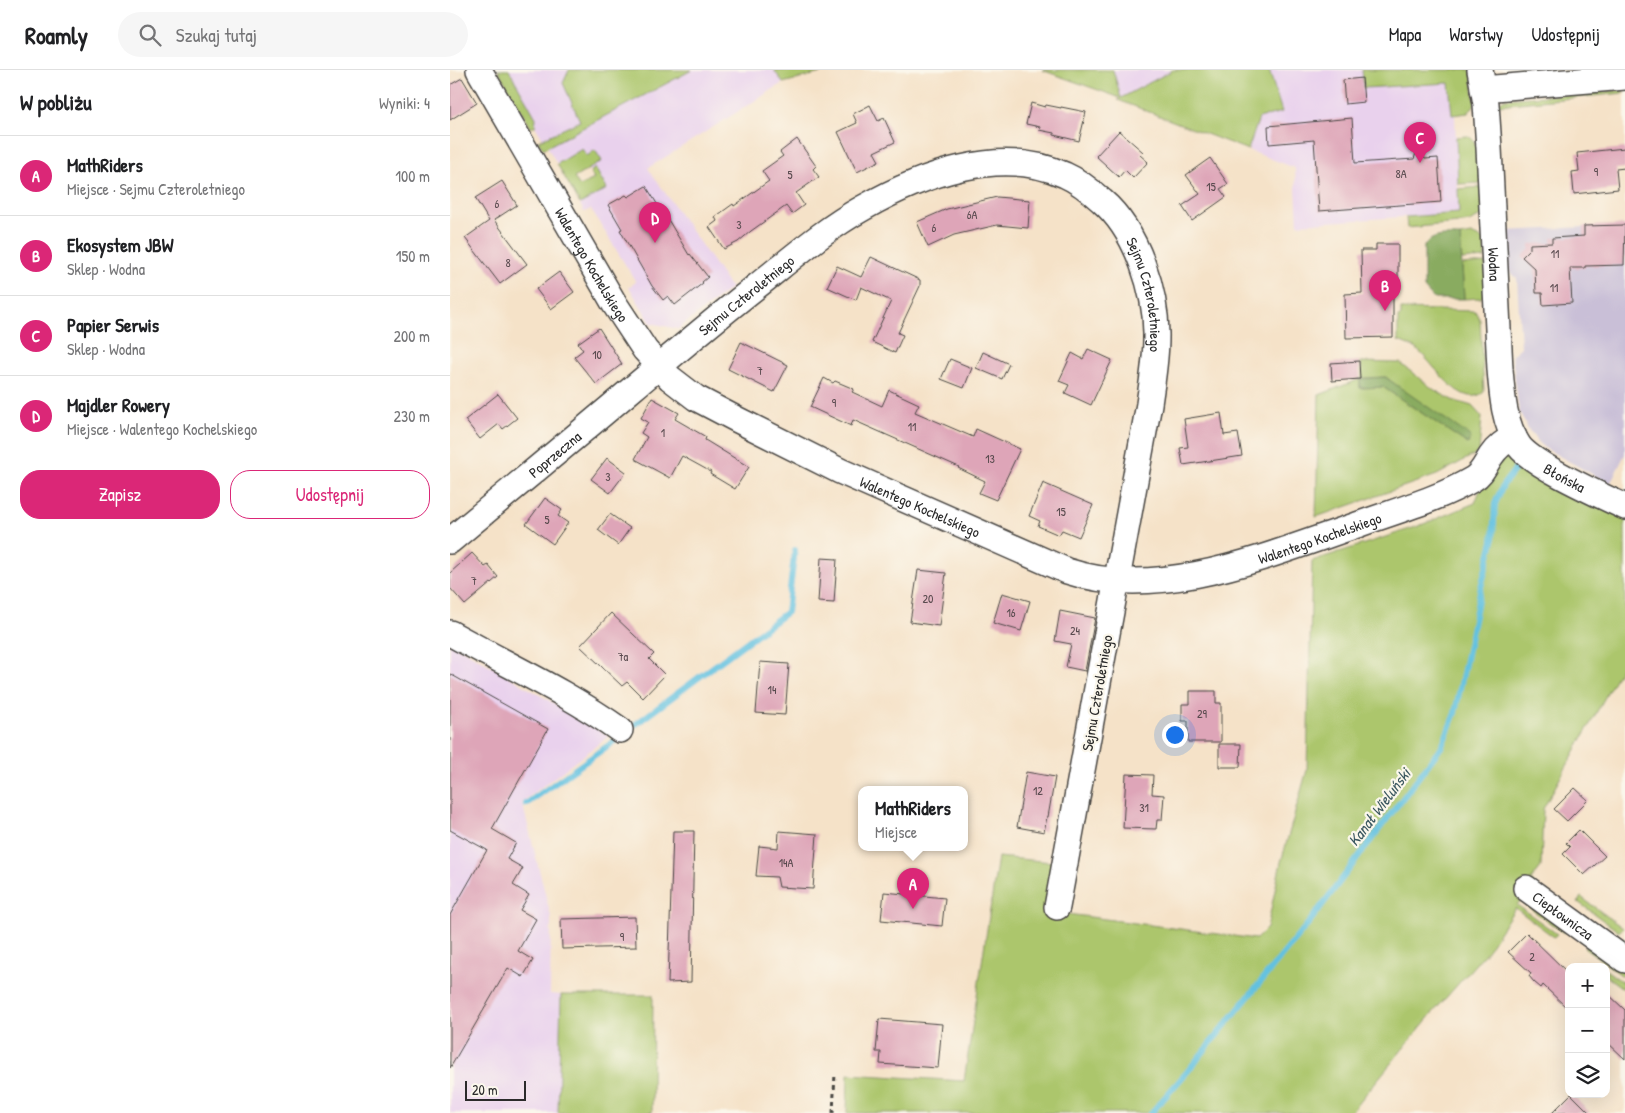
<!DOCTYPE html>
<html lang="pl">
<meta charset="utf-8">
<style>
:root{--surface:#fff;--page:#f6f6f6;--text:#202124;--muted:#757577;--line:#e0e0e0;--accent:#db2777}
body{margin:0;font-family:"Patrick Hand",sans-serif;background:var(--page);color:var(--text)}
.controls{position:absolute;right:15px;bottom:15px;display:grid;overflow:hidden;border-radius:10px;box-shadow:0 5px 20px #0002}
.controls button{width:45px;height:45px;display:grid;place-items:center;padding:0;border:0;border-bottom:1px solid var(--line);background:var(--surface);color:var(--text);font:25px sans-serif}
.scale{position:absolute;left:15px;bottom:12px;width:61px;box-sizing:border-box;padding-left:5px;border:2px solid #2b2b2b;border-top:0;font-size:14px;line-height:18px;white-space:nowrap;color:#2b2b2b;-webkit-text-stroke:4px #fbf7ec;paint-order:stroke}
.you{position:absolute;left:724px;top:664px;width:18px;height:18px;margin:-12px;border:4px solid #fff;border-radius:50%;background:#1a73e8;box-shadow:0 0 0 8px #1a73e833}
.badge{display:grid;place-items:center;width:32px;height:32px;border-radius:50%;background:var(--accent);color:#fff;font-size:16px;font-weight:700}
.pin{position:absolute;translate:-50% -41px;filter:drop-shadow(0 1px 2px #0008)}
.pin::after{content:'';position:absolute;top:26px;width:18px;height:15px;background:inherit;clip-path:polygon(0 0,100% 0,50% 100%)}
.popup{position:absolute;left:408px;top:716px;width:110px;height:65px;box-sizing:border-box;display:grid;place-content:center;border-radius:10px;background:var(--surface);filter:drop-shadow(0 1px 4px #0005);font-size:16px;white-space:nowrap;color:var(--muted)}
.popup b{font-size:19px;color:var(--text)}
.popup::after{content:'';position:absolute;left:50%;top:100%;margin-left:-10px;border:10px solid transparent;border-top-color:var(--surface)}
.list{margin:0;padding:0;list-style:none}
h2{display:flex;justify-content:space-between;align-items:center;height:65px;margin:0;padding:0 20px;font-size:21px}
h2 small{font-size:16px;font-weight:400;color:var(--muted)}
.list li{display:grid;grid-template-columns:32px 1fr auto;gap:15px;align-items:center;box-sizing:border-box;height:80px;padding:0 20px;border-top:1px solid var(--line)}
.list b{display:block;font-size:19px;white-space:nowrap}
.list p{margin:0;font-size:16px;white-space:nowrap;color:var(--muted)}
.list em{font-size:16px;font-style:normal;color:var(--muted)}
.actions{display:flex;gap:10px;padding:15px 20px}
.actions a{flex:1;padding:11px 0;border:1px solid var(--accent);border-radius:20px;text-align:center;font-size:18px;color:var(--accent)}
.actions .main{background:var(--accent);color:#fff}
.icon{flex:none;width:28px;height:28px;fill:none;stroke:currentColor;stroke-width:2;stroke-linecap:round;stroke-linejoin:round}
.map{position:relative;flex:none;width:1175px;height:1043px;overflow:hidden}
header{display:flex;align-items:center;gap:30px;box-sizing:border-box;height:70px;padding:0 25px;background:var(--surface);border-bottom:1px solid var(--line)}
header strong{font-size:24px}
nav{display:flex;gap:28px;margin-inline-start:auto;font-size:18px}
.search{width:350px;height:45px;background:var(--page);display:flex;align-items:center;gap:12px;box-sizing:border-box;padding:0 18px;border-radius:28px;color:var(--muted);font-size:19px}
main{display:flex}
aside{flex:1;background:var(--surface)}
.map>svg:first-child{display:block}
</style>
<header>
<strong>Roamly</strong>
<div class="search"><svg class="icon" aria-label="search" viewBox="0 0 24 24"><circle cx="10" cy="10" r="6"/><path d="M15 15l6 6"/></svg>Szukaj tutaj</div>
<nav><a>Mapa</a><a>Warstwy</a><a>Udostępnij</a></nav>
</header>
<main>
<aside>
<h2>W pobliżu<small>Wyniki: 4</small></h2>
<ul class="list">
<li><span class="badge">A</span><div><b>MathRiders</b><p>Miejsce · Sejmu Czteroletniego</p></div><em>100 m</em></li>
<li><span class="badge">B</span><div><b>Ekosystem JBW</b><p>Sklep · Wodna</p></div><em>150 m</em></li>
<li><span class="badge">C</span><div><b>Papier Serwis</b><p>Sklep · Wodna</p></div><em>200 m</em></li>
<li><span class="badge">D</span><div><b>Majdler Rowery</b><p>Miejsce · Walentego Kochelskiego</p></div><em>230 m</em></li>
</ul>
<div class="actions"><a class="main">Zapisz</a><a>Udostępnij</a></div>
</aside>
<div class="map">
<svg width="1175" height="1043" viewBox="0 0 1175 1043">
<rect width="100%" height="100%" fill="#fbf7ec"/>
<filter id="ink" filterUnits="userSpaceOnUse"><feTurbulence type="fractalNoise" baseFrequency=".02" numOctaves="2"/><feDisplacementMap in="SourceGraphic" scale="10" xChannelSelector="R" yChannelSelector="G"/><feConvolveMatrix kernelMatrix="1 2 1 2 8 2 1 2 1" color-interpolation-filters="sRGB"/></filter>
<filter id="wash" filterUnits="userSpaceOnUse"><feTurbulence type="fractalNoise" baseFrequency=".0096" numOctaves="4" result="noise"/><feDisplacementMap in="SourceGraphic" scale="20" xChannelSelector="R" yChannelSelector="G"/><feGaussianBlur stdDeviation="1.12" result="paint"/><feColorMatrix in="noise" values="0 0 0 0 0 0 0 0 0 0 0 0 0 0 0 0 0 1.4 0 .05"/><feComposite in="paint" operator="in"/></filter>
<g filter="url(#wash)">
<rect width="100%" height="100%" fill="#f5e2c8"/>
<!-- built -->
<path fill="#e9d1ed" d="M 53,0 L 381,0 L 333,13 L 198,98 L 281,218 L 228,259 L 201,253 L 179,217 L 186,212 L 141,139 L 134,142 L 122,119 L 144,109 L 139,100 L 117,111 Z
M 663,0 L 723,0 L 670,28 Z
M 819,0 L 1003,0 L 1009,143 L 848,154 L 845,98 L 798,80 L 809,48 L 832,42 Z
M 0,572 L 159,666 L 72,732 L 101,847 L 100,924 L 111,925 L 108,1043 L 0,1043 Z"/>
<!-- industrial -->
<path fill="#c9bfd7" d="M 1175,155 L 1175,384 L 1160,414 L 1093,377 L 1079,361 L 1069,341 L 1062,285 L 1071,277 L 1067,208 L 1057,199 L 1055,161 Z"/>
<!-- green -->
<path fill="#acc66c" stroke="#6c784c" d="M 48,0 L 59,0 L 86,48 L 85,56 L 81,58 Z
M 119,0 L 242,0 L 93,79 L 88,71 L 130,51 L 113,13 Z
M 324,0 L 382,0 L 333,13 Z
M 592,0 L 663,0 L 671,28 L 723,0 L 819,0 L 832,42 L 809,48 L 798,80 L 668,30 L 670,28 L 665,26 Z
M 912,0 L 1021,0 L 1025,34 L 1018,43 L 1002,45 L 999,13 L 914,18 Z
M 1173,20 L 1174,23 L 1048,35 L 1048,33 L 1055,29 Z
M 1018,66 C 1031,72 1030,100 1032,113 L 1008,114 L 1006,67 Z
M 132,79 L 137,86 L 145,80 L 152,91 L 124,108 L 130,116 L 144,109 L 140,102 L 145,98 L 157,119 L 130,134 L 107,94 Z
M 1031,117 L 1033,145 L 1019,152 L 957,158 L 956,147 L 1009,143 L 1008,119 Z
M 1021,164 L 1034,170 L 1035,188 L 1012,190 L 1010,166 Z
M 1035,193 L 1036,223 L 1031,228 L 1014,229 L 1012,195 Z
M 951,239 L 1025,241 L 1030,250 L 1034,322 C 1010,341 983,291 966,279 C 961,276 954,273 948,271 L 948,247 L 951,246 Z
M 911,292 L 950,293 L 983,319 L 1002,330 L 1022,336 L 1032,347 L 1029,382 L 987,405 L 866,447 L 869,325 L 910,309 L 910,318 L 933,317 L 1018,374 L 936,307 L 912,308 Z
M 1057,386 L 1062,386 L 1175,449 L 1175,591 L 1093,739 L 1091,797 L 1081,810 L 1114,857 L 1114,863 L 1070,831 L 1067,835 L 1107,864 L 1104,867 L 1065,838 L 1038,880 L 980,946 L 900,1043 L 397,1043 L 398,1004 L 514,1011 L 548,787 L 602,792 L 595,841 L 806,869 L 817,858 L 831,792 L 857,700 L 862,491 L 966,457 L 1025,433 L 1032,415 L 1052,389 Z
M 1131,827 L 1173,858 L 1169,862 L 1128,832 Z
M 1139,876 L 1175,902 L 1175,908 L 1134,877 Z
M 1156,900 L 1175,914 L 1175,920 L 1156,906 Z
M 111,925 L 203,925 L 202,1043 L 108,1043 Z"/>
<!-- forest -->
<path fill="#89ab60" stroke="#5a6b46" d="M 1010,166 L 1014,229 L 984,229 L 974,218 L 974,176 C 982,164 997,166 1010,166 Z
M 935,307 L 1021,367 L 1018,374 L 933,317 L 910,318 L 910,309 Z"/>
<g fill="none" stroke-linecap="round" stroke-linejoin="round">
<!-- stream -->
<path stroke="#62c1e0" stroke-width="6" d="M 186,654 L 337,542 L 345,480
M 76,734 L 166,670
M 701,1043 L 737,1002 L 861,850 L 992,676 L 1005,643 L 1030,521 L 1043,471 L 1045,434 L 1053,415 L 1069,394"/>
</g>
<g id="blocks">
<!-- building -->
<path fill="#dea5b8" d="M 12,8 L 27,33 L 0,50 L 0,15 Z
M 912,8 L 914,32 L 895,34 L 893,10 Z
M 581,33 L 595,37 L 596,35 L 611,38 L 611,37 L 636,42 L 629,71 L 604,65 L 604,63 L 589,60 L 590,57 L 576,54 Z
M 420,35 L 428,51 L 434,48 L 445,72 L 424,82 L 429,91 L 407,102 L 388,62 L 407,53 L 403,44 Z
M 902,48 L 905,93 L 964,89 L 968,77 L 975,89 L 988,88 L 991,132 L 869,141 L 864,70 L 819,74 L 818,56 Z
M 669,61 L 693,82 L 690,85 L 698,92 L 683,108 L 675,100 L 669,107 L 646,86 Z
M 347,69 L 366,96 L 363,99 L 369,107 L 346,123 L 354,135 L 342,144 L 336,136 L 301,161 L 288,172 L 274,179 L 259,157 L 267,151 L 265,147 L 283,134 L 284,136 L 319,111 L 312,101 L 333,86 L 330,82 Z
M 1175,78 L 1175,98 L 1166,99 L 1168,119 L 1124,124 L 1122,102 L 1129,101 L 1127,83 Z
M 760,88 L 778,114 L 770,119 L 776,127 L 742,151 L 732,136 L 750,124 L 736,105 Z
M 52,111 L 67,135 L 44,150 L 77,194 L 50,214 L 15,168 L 39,151 L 25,128 Z
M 196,116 L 209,137 L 210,136 L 239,185 L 240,184 L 258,207 L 252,212 L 253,213 L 225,235 L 218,226 L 213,230 L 202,216 L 170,160 L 172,159 L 158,135 L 176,125 L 178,127 Z
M 547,127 L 580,130 L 578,158 L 547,155 L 504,165 L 478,177 L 467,152 L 497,139 Z
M 1175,155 L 1174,195 L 1135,196 L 1135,198 L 1120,198 L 1122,233 L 1093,235 L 1092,223 L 1086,223 L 1085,199 L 1072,187 L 1080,179 L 1080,174 L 1102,173 L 1102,168 L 1134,166 L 1134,156 Z
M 926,174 L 948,174 L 948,217 L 943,217 L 943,267 L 896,268 L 895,224 L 912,223 L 911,180 L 926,180 Z
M 421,187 L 470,210 L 470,216 L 448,263 L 453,265 L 445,283 L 422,272 L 441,231 L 411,217 L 406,230 L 377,217 L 387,196 L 411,207 Z
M 109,202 L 124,222 L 101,239 L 86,219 Z
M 149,258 L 172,294 L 146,314 L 124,287 L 133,280 L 128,273 Z
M 291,272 L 338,295 L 324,322 L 278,299 Z
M 638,279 L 662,290 L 641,335 L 615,323 L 619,315 L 609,311 L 622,283 L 633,289 Z
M 533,282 L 559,294 L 552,309 L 526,298 Z
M 500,289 L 522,298 L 514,318 L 491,309 Z
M 909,291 L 910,309 L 882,311 L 881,293 Z
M 374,308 L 383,313 L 385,311 L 404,319 L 402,322 L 432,336 L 439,320 L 469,334 L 465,342 L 523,367 L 526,359 L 570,379 L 546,430 L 529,423 L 535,411 L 508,398 L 509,397 L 403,350 L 401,356 L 360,337 Z
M 48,324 L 67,348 L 53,359 L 49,354 L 30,369 L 15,350 Z
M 202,328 L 229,343 L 225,349 L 256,367 L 255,370 L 299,397 L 285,419 L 260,404 L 261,402 L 232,386 L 220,408 L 185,389 L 197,367 L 191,363 L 198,352 L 191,348 Z
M 771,343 L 774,365 L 788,363 L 792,386 L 733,395 L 730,378 L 738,377 L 734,349 Z
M 157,388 L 176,402 L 160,423 L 141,409 Z
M 593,413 L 643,435 L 629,467 L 612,460 L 609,465 L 588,456 L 590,451 L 579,446 Z
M 95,428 L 112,440 L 108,446 L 118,453 L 103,474 L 76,454 Z
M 160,444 L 180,458 L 168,475 L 148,460 Z
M 22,483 L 35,497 L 38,495 L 48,507 L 15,535 L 0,518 L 0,503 Z
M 371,488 L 387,489 L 384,533 L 368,532 Z
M 468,500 L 496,503 L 489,556 L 460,552 Z
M 552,523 L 580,531 L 571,561 L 543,553 Z
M 610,541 L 645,548 L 635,601 L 616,597 L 621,574 L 605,571 Z
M 161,543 L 204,584 L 199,589 L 215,605 L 193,628 L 177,612 L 172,616 L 130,576 Z
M 310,592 L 339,594 L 335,645 L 306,643 Z
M 0,604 L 98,659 L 42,759 L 66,773 L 57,789 L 73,798 L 63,815 L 79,825 L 70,840 L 86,849 L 68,881 L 83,890 L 73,907 L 58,898 L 0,998 L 0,845 L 37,780 L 0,760 Z
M 740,621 L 766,621 L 766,633 L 771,633 L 771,672 L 738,672 L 738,651 L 732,651 L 732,634 L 740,634 Z
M 769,674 L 791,674 L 790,697 L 769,697 Z
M 576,702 L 605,707 L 598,747 L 597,747 L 594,762 L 567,757 Z
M 676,704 L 703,705 L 702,724 L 714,725 L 712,750 L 707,750 L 706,759 L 673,758 Z
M 1125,718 L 1138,730 L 1117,751 L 1104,739 Z
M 1129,760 L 1155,786 L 1134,805 L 1113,784 L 1120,777 L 1116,773 Z
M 223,761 L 244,761 L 241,912 L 218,913 Z
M 329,761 L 367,764 L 363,819 L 329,817 L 327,807 L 306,806 L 309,776 L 328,778 Z
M 434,822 L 495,828 L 492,856 L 431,850 Z
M 185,847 L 186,877 L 112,879 L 111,849 Z
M 1077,863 L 1119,904 L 1119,940 L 1093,915 L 1091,918 L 1084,912 L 1079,906 L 1081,903 L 1058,882 Z
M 1156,922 L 1175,940 L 1175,989 L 1156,971 Z
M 429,949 L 492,954 L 488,998 L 430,994 L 431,982 L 426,982 Z
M 1121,1024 L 1140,1043 L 1102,1043 Z"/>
</g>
</g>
<g filter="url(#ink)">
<use href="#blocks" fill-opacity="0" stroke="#494643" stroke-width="1"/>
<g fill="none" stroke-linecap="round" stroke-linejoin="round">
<!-- minor casing -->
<g stroke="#494643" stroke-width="28">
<g id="minor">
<path id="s1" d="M 29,0 L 164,233 L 195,280 L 220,308 L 246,328 L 288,350 L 390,401 L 617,501 C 709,532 819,485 907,455 C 945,441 987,430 1023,409 C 1032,404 1035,395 1041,386 C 1047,377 1055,371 1064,367"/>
<path id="s2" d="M 1030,0 L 1036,34 L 1039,78 L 1050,299 C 1052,325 1054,354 1069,376 C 1084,396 1150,425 1175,437"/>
<path d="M 1033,19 L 1175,7"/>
<path id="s3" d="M 0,471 C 61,420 122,370 182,319 C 224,284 265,249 307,216 C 341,189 375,159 413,138 C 471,105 550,75 615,105 C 629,111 641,121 652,131 C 687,161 707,223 706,268 C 706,291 702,312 699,334 L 607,837"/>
<path d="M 0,563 C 57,595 117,622 170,660"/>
<path id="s4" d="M 1076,818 L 1175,890"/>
</g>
</g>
<!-- path -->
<path stroke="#494643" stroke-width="3" stroke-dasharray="4 4" stroke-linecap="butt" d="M 383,1043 L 385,1003"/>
<!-- minor -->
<use href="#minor" stroke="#fff" stroke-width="25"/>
</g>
</g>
<g text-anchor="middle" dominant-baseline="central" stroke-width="4.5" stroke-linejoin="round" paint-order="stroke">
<!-- number labels -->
<g font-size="12" fill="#584a4e">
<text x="1146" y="101">9</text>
<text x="951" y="103">8A</text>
<text x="340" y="104">5</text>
<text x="761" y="116">15</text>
<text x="47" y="133">6</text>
<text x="522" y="144">6A</text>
<text x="289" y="154">3</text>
<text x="484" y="157">6</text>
<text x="1105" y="183">11</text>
<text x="58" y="192">8</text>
<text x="1104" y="217">11</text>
<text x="147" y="284">10</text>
<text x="310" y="300">7</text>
<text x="384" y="332">9</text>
<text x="462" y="356">11</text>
<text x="213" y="362">1</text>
<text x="540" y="388">13</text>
<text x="158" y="406">3</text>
<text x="611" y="441">15</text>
<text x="97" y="449">5</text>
<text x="24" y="510">7</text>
<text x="478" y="528">20</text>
<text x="561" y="542">16</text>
<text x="625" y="560">24</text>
<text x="173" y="586">7a</text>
<text x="322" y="619">14</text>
<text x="752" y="643">29</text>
<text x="588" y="720">12</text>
<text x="694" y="737">31</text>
<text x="336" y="792">14A</text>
<text x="172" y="866">9</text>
<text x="1082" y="886">2</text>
</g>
<!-- street labels -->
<g font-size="15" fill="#2b2b2b" stroke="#fbf7ec">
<text stroke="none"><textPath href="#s1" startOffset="225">Walentego Kochelskiego</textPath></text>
<text stroke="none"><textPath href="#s2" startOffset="195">Wodna</textPath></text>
<text stroke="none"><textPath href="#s3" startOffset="385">Sejmu Czteroletniego</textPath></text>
<text stroke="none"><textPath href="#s3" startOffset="895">Sejmu Czteroletniego</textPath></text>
<text stroke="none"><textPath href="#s3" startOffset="136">Poprzeczna</textPath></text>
<text stroke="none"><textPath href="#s2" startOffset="436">Błońska</textPath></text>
<text stroke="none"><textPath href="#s1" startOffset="645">Walentego Kochelskiego</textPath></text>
<text stroke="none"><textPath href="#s1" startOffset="1065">Walentego Kochelskiego</textPath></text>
<text transform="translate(647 623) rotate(-80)">Sejmu Czteroletniego</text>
<text stroke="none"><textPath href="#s4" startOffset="46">Ciepłownicza</textPath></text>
</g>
<!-- water labels -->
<g font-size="16" font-style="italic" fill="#3c5861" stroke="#fbf7ec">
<text transform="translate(929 737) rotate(-53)">Kanał Wieluński</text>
</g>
</g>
</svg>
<div class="controls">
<button>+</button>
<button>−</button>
<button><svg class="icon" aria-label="layers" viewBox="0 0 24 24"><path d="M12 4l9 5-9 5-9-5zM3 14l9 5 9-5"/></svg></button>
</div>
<div class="scale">20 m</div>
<div class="you"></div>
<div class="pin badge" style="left:463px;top:839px">A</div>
<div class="popup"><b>MathRiders</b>Miejsce</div>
<div class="pin badge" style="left:935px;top:241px">B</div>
<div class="pin badge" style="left:970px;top:93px">C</div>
<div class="pin badge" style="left:205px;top:173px">D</div>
</div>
</main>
